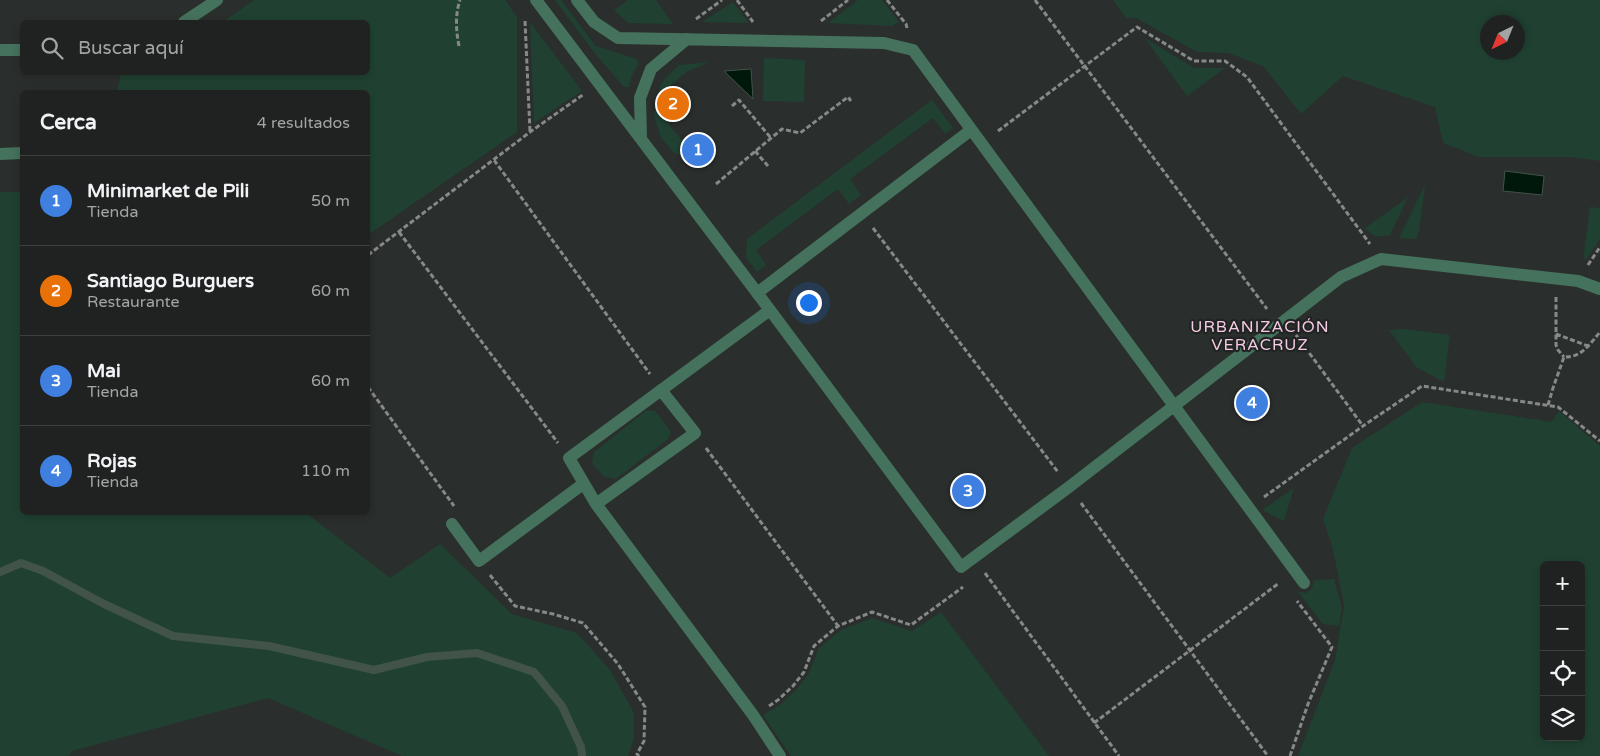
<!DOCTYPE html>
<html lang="es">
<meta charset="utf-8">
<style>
:root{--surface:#202221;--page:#2d2f2e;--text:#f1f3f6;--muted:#a2a4a5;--line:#3d3f3f;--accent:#db2777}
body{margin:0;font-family:"Varela Round",sans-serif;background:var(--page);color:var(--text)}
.controls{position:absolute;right:15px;bottom:15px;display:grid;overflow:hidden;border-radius:8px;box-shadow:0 2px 8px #0003}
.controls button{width:45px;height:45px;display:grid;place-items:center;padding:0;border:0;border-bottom:1px solid var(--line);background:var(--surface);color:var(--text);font:25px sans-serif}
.compass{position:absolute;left:1480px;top:15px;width:45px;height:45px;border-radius:50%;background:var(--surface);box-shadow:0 2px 8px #0003;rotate:223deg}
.you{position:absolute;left:808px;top:302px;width:18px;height:18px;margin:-12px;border:4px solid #fff;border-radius:50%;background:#1a73e8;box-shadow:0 0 0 8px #1a73e833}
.badge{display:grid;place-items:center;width:32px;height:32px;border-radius:50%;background:var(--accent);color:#fff;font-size:16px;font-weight:700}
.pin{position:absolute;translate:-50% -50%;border:2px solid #fff;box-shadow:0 1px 5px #0006}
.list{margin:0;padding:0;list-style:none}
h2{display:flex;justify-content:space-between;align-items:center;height:65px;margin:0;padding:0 20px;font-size:21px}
h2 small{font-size:16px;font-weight:400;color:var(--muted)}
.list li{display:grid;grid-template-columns:32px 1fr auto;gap:15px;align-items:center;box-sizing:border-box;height:90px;padding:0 20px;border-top:1px solid var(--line)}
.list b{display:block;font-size:19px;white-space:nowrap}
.list p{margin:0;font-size:16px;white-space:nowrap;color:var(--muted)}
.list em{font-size:16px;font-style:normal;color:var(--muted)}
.icon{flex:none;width:28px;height:28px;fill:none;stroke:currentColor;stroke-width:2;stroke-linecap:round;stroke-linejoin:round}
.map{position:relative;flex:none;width:1600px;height:756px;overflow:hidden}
.search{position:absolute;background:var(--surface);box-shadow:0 2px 8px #0003;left:20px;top:20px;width:350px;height:55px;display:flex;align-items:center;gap:12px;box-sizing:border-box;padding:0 18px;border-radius:8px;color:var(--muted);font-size:19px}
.panel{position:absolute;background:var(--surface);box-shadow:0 2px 8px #0003;left:20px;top:90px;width:350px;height:425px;border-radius:8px}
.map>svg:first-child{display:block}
</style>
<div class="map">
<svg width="1600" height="756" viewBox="0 0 1600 756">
<rect width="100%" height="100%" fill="#2a2e2c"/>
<!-- green -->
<path fill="#204132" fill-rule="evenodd" d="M 254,0 L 505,0 L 517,17 L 517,132 L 368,235 L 368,92 L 117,92 L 121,73 L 368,72 L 368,22 L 223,22 Z
M 555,0 L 561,0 L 596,46 L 637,59 L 639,64 L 632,75 L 629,87 L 624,87 L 592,50 Z
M 628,0 L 656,0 L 673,24 L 628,23 L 614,10 Z
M 858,0 L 882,0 L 899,22 L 892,26 L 828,23 Z
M 1113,0 L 1600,0 L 1600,161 L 1572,157 L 1479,157 L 1443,143 L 1435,107 L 1343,76 L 1301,114 L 1263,66 L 1228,53 L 1197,52 L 1136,18 L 1126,18 ZM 1488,22 L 1518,22 L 1518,52 L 1488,52 Z
M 733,2 L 749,23 L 702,22 Z
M 530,22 L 582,91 L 534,123 Z
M 1145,38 L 1194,68 L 1225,68 L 1187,96 Z
M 764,58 L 805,60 L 804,102 L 763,101 Z
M 709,62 L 687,72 L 670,86 L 663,117 L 699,162 L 674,153 L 668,146 L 661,138 L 654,115 L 660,86 L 667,76 L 679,65 Z
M 932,100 L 953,128 L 945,134 L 933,118 L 850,179 L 861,195 L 849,204 L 838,189 L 756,250 L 766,265 L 757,272 L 746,257 L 747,239 Z
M 1425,185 L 1419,231 L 1416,239 L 1399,238 Z
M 0,192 L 22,192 L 22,512 L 306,513 L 390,578 L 440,544 L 512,614 L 577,633 L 610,670 L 634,713 L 634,738 L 628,756 L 402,756 L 268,698 L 72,751 L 68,756 L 0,756 Z
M 1408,197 L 1390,235 C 1378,237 1374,238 1365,228 Z
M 1590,207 L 1600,208 L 1600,239 L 1585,261 L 1584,253 Z
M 1403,329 L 1450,335 L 1444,382 L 1417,368 L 1389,330 Z
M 1422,402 L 1552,422 L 1559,411 L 1600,446 L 1600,756 L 1298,756 L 1335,660 L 1344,606 L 1333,549 L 1323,519 L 1352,448 ZM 1544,565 L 1581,565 L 1581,737 L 1544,737 Z
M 647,410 L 655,411 L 671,431 L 668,439 L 616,479 L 604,477 L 592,463 L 594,452 Z
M 1294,488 L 1284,521 L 1262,510 Z
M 1334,579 L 1342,608 L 1339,626 L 1323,624 L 1298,592 L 1306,593 L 1312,588 L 1314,580 Z
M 941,612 L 1049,756 L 791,756 L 763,715 L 781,704 L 796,690 L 808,675 L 819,648 L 841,630 L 872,618 L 912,631 Z"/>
<!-- water -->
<path fill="#00170b" stroke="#42534a" d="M 751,69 L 753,99 L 724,71 Z
M 1505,171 L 1544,176 L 1542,195 L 1503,191 Z"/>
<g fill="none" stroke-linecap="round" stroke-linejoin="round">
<!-- stream -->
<path stroke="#42534a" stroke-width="8" d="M 0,572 L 21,563 L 43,571 L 104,604 L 173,636 L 269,646 L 374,670 L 427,657 L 477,653 L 534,672 L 562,706 L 581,747 L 582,756"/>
<!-- path -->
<path stroke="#868987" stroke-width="3" stroke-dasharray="5 2.5" stroke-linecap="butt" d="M 737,0 L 753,22
M 887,0 L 906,24 L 907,28
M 1035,0 L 1267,309
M 696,19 L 722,0
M 525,21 L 530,132
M 821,21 L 848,0
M 459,46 C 456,31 455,15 460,0
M 732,106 L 739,100 L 771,138
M 998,131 L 1137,27 L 1194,61 L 1225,61 L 1247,77 L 1370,244
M 755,151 L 768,166
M 494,160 L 650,374
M 716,184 L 782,129 L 800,133 L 848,97 L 851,101
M 873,228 L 1058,472
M 399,232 L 558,443
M 368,255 L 530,132 L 584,94
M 1588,265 L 1600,247
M 1556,297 L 1556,345 L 1558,350 L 1564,357
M 1556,334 L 1588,346
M 1296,335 L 1363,426
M 368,387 L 454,506
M 1548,405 L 1553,388 L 1564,357 C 1581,358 1590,344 1600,332
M 706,448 L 838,626
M 1264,497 L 1363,426 L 1422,386 L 1558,407 L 1600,441
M 1081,503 L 1268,756
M 985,573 L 1119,756
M 490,575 L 515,606 L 553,614 L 583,623 L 618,664 L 645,707 L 644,741 L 637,754 L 639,756
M 769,706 L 778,700 L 793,686 L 804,672 L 814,646 L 838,626 L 872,612 L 911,625 L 963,587
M 1094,723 L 1279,583
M 1290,756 L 1308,704 L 1332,647 L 1297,601"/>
<!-- minor -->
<path stroke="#45725c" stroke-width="12" d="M 536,0 L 770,310 L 961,567 L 1069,487 L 1341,277 L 1381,259 L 1578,281 L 1600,289
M 577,0 L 594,22 L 618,38 L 884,43 L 913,50 L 1304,583
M 184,22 L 217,0
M 0,50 L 22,50
M 641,139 L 640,98 L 651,69 L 687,39
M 0,154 L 22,153
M 757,293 L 971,130
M 770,310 L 569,458 L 596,504 L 753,715 L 780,756
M 596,504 L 695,433 L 661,390
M 452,524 L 479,561 L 583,484"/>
</g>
<g text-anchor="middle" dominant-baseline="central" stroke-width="4.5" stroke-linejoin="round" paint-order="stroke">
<!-- neighbourhood labels -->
<g font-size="16" letter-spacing="1" fill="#f6cae4" stroke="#202422">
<text x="1260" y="327">URBANIZACIÓN<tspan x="1260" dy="18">VERACRUZ</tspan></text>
</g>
</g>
</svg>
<div class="controls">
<button>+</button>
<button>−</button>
<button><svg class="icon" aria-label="locate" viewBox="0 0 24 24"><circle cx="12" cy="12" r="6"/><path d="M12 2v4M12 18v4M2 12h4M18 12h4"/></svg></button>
<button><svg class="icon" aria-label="layers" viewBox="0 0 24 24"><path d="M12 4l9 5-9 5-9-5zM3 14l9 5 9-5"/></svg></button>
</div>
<svg class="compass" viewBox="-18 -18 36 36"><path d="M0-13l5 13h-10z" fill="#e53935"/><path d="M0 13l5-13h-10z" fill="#a2a4a5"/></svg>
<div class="you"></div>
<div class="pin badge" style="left:698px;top:150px;background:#3f7fe0">1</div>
<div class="pin badge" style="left:673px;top:104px;background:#e8710a">2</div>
<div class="pin badge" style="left:968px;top:491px;background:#3f7fe0">3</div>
<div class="pin badge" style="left:1252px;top:403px;background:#3f7fe0">4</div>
<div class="search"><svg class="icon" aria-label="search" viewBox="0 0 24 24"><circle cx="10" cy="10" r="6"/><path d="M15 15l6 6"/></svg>Buscar aquí</div>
<section class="panel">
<h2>Cerca<small>4 resultados</small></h2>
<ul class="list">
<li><span class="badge" style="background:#3f7fe0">1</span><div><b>Minimarket de Pili</b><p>Tienda</p></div><em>50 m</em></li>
<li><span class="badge" style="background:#e8710a">2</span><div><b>Santiago Burguers</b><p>Restaurante</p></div><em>60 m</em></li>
<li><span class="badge" style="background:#3f7fe0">3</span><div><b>Mai</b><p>Tienda</p></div><em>60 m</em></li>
<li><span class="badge" style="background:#3f7fe0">4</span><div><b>Rojas</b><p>Tienda</p></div><em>110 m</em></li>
</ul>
</section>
</div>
